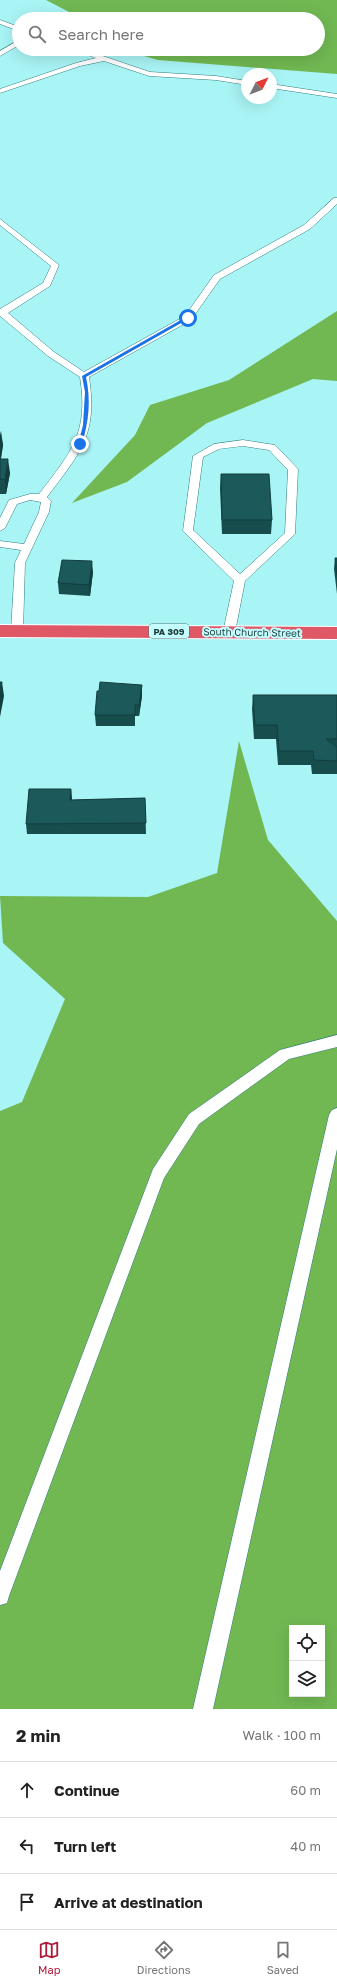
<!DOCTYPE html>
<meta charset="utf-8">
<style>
:root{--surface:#fff;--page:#f2f2f2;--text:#222;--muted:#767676;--line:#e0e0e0;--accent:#ae1939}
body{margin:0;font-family:"Golos Text",sans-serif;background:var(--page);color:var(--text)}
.controls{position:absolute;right:12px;bottom:12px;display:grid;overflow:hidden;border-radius:0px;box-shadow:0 4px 16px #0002}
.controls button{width:36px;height:36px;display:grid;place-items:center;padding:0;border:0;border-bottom:1px solid var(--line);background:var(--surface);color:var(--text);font:20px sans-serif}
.compass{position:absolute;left:241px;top:68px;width:36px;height:36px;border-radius:50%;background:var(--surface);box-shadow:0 4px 16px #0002;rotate:48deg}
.stop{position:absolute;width:12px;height:12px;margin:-9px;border:3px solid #1a73e8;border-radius:50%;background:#fff}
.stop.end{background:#1a73e8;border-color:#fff;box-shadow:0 1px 4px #0008}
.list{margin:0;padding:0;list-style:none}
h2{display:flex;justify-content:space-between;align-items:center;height:52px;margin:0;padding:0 16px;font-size:17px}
h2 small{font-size:13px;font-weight:400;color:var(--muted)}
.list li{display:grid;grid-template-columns:26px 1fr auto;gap:12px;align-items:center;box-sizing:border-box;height:56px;padding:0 16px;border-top:1px solid var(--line)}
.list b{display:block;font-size:15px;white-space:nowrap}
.list em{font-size:13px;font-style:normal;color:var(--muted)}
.icon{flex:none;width:22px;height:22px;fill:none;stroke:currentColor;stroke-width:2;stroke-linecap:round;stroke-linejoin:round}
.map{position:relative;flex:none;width:337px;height:1709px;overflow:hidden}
.search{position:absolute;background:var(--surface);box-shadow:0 4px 16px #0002;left:12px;right:12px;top:12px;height:44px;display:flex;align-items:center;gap:10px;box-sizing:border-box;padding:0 14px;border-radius:22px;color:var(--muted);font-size:15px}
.sheet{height:220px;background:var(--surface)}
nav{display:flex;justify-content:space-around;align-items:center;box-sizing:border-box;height:56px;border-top:1px solid var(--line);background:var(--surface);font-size:11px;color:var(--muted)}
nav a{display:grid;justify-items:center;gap:2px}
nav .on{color:var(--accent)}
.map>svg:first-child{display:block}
</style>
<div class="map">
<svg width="337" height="1709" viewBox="0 0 337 1709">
<rect width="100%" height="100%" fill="#a9f4f5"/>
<!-- forest -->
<path fill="#71b852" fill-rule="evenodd" d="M 46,0 L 337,0 L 337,74 L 158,60 L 119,49 L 318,49 L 318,19 L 73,19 L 71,13 Z
M 337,311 L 337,381 L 313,379 L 207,423 L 127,482 L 72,503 L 135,435 L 150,405 L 229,380 Z
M 239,741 L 268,840 L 337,921 L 337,1709 L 0,1709 L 0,1111 L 22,1102 L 65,999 L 3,943 L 0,896 L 148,897 L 217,873 ZM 292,1628 L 322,1628 L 322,1694 L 292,1694 Z"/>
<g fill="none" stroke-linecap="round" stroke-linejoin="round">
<!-- lane casing -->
<g stroke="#337e80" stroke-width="1">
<path id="lane" d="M 0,20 L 19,27 L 19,31 L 0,24 Z
M 19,40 L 19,45 L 0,56 L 0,51 Z
M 72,49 L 82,49 L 150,72 L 216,76 L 247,81 L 247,85 L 216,80 L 149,76 L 104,61 L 80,66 L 0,93 L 0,89 L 76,63 L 96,58 Z
M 271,84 L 337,94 L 337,98 L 271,88 Z
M 334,198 L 337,198 L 337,204 L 310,229 L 220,279 L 191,320 L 89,377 C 98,435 80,453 47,497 L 51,501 L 49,512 L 25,563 L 23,631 L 21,634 L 13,634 L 11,631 L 15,563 L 21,550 L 0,547 L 0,541 L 24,544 L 39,512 L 41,502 L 30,500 L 17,504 L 5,528 L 0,531 L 0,518 L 9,500 L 30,494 L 39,494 C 71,452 89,434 80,377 L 48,356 L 0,316 L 0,309 L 43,283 L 51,266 L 0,225 L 0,219 L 59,265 L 50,286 L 8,313 L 54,352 L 84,372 L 185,316 L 214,275 L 304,225 Z
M 243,440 L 275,445 L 298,469 L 295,534 L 245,581 L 235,632 L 229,636 L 223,632 L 234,581 L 183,531 L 193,456 L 214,444 ZM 243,446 L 269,450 L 288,470 L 285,533 L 240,574 L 193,530 L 203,457 L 219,449 Z
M 337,1035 L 337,1047 L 289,1059 L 199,1124 L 164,1178 L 9,1596 L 7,1603 L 0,1605 L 0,1571 L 153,1169 L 189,1114 L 280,1050 Z
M 337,1108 L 337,1149 L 213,1709 L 193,1709 L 329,1115 L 332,1110 Z"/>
</g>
<!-- highway casing -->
<g stroke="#fff" stroke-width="2">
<path id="highway" d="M 0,625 L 337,627 L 337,639 L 0,637 Z"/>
</g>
<!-- lane -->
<use href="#lane" fill="#fff" fill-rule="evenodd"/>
<!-- highway -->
<use href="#highway" fill="#df5866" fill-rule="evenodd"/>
</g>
<!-- wall -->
<path fill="#174d4d" d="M 0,431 L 3,445 L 1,459 L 10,473 L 6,494 L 0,494 Z
M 221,474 L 272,520 L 271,534 L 222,534 L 220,488 Z
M 335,558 L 337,558 L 337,594 L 334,569 Z
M 93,572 L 90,596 L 59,594 L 58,583 Z
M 142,685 L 142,696 L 139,716 L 135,716 L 135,726 L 96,726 L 95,715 Z
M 253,695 L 337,695 L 337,774 L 312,774 L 311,765 L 278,765 L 276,739 L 254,739 L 252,709 Z
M 71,789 L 72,800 L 145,798 L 146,834 L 27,834 L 26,824 Z"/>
<!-- shaded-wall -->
<path fill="#133e3f" d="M 1,431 L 3,445 L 0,463 L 0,439 Z
M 8,459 L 10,473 L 6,494 L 5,480 Z
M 92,561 L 93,572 L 90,596 L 89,585 Z
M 2,682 L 4,696 L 0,717 L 0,693 Z
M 142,685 L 142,696 L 139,716 L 139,705 Z
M 71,789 L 72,800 L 70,800 Z"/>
<!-- building -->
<path fill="#1b595a" stroke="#133e3f" d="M 0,459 L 8,459 L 5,480 L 0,479 Z
M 221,474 L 269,474 L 272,520 L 222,520 Z
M 335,558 L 337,558 L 337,575 Z
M 62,560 L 92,561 L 89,585 L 58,583 Z
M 0,682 L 2,682 L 0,693 Z
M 100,682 L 142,685 L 139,705 L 135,705 L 135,715 L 95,715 L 97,691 L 99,691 Z
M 253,695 L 337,695 L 337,739 L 326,739 L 337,747 L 337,761 L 314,760 L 313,751 L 279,751 L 277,725 L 255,725 Z
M 29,789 L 71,789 L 70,800 L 145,798 L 146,823 L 26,824 Z"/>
<!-- route -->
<path fill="#1a73e8" d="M 186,317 L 190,318 L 86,377 C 91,400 89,421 82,444 L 78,445 L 83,425 L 85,392 L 82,376 Z"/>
<g text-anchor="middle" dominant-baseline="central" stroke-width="4" stroke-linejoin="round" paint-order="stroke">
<!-- shield labels -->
<rect fill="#c4feff" stroke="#507777" stroke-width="1" x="149" y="624" width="40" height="14" rx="3"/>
<g font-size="9" font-weight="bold" fill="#1e3d3d">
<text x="169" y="631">PA 309</text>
</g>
<!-- street labels -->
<g font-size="10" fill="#1e3d3d" stroke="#c4feff">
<text transform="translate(252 632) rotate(1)">South Church Street</text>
</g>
</g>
</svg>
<div class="controls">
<button><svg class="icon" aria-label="locate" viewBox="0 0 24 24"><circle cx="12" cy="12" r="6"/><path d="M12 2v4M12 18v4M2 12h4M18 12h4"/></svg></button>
<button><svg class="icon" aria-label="layers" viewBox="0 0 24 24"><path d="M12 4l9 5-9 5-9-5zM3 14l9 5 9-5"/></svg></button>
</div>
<svg class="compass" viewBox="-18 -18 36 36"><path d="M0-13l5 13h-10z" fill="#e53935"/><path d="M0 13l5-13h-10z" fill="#767676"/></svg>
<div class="stop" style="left:188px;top:318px"></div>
<div class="stop end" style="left:80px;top:444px"></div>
<div class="search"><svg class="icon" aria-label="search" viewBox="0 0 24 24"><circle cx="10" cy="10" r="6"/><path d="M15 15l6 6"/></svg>Search here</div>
</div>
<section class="sheet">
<h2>2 min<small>Walk · 100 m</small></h2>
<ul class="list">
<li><svg class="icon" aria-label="ahead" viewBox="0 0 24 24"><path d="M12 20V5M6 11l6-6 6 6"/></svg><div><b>Continue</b></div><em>60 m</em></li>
<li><svg class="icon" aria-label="left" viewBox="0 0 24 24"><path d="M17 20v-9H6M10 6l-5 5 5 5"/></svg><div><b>Turn left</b></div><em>40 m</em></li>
<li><svg class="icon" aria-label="arrive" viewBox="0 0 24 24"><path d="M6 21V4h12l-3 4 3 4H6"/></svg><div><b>Arrive at destination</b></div></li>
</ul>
</section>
<nav>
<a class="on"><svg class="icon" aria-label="map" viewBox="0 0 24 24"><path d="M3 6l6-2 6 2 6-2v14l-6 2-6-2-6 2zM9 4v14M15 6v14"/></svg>Map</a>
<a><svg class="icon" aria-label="directions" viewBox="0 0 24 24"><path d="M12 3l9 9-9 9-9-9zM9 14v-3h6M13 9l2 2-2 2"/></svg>Directions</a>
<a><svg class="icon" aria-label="saved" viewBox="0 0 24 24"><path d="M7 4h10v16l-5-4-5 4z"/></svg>Saved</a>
</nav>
